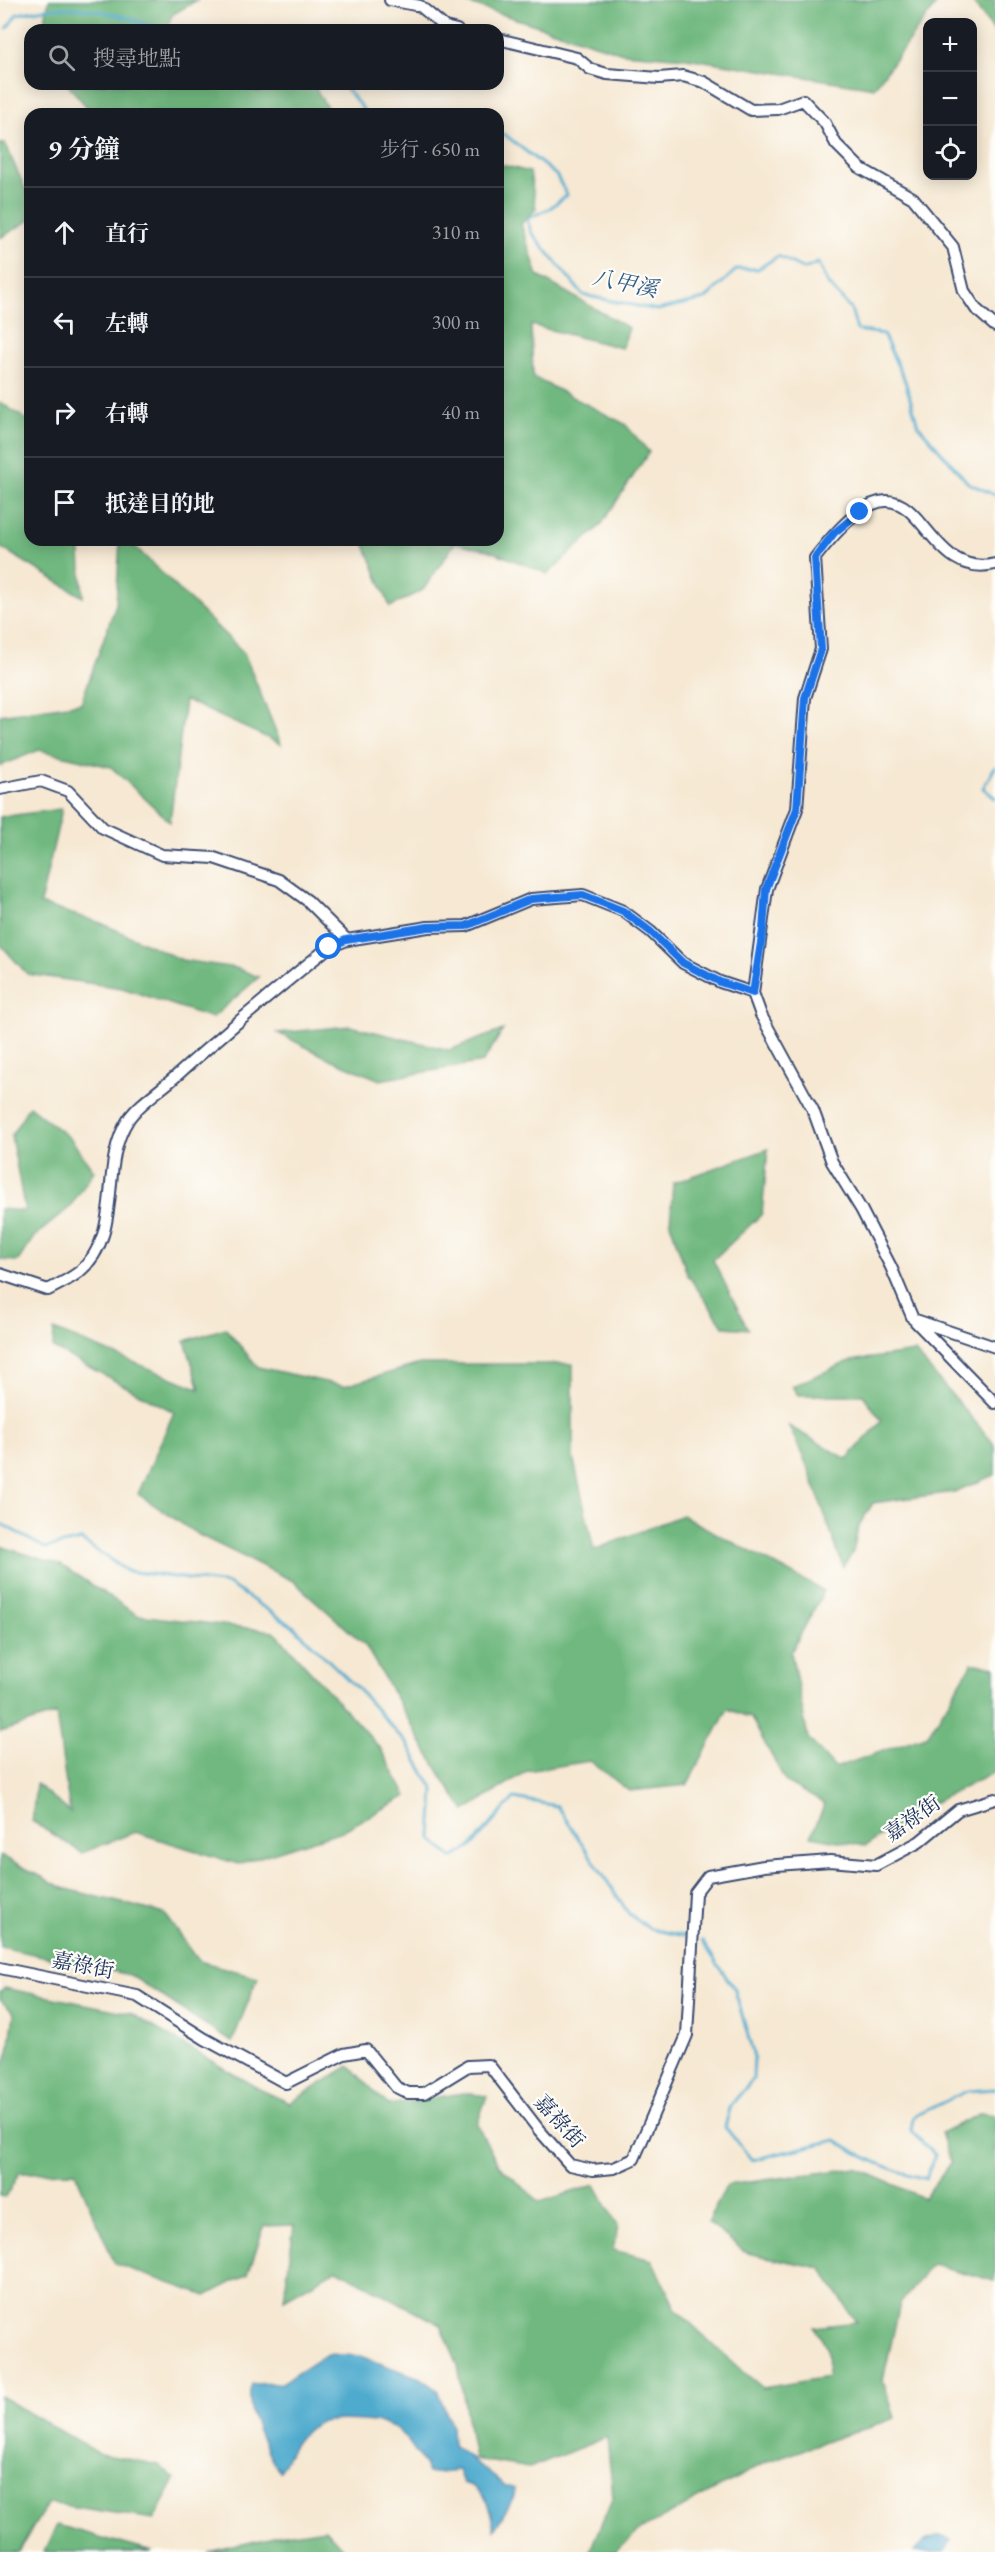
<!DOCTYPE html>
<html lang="zh-TW">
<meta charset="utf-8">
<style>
:root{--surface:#171b24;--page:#242831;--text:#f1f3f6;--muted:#9ea1a6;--line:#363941}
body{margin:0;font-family:"EB Garamond","Noto Serif TC",serif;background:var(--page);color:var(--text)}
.controls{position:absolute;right:18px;top:18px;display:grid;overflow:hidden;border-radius:12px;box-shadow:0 3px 15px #0003}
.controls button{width:54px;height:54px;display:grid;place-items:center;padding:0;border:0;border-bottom:2px solid var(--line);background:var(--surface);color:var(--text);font:30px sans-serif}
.stop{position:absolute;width:18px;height:18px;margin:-14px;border:4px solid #1a73e8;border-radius:50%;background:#fff}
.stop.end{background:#1a73e8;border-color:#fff;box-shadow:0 2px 6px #0008}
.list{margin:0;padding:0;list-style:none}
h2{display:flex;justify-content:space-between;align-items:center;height:78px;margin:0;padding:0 24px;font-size:26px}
h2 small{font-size:20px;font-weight:400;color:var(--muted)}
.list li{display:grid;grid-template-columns:39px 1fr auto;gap:18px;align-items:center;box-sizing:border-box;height:90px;padding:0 24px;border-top:2px solid var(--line)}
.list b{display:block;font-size:22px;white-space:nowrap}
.list em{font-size:20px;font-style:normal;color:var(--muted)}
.icon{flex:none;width:33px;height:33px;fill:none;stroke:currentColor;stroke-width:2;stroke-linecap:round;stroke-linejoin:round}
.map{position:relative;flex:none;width:995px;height:2552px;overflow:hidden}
.search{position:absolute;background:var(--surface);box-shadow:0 3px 15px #0003;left:24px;top:24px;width:480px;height:66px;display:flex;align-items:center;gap:15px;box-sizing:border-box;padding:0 21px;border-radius:18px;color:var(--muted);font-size:22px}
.panel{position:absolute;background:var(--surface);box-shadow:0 3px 15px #0003;left:24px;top:108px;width:480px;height:438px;border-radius:18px}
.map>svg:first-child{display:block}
</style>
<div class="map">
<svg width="995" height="2552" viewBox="0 0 995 2552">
<rect width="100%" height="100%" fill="#fdfcf7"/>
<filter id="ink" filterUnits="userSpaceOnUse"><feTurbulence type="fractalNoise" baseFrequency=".0167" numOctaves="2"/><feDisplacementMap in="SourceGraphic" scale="12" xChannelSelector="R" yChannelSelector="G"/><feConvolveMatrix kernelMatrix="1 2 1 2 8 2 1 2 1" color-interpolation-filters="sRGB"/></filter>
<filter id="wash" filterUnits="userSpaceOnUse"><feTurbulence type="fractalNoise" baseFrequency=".008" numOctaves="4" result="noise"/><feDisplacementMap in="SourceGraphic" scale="24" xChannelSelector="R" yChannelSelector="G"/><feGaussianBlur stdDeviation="1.35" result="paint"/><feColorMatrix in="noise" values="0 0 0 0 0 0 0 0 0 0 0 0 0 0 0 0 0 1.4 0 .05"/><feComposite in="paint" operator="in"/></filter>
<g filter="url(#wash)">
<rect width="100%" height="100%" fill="#f6e8d2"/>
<!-- forest -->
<path fill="#70b87f" stroke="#46746e" stroke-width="1.5" d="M 49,0 L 197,0 L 172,15 L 166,30 L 43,30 Z
M 457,0 L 939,0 L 874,88 L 686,58 L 623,53 Z
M 971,0 L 995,0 L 995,32 Z
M 67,84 L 241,84 L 258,92 L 282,84 L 313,84 L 331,114 L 93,114 Z
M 0,144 L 5,144 L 30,199 L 30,220 L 0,238 Z
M 498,164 L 530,172 L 536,209 L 521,224 L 538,276 L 629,328 L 622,348 L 531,325 L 533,377 L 625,424 L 649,452 L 601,525 L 548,574 L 488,550 L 455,543 L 423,590 L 390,607 L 363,540 L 498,540 Z
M 0,402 L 30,422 L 30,540 L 79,540 L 83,597 L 0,547 Z
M 120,540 L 128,540 L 244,653 L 281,744 L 185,700 L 170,822 L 111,767 L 39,750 L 0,766 L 0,715 L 81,703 L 116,604 Z
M 62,809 L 40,904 L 101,923 L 182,960 L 236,968 L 259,977 L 212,1018 L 122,988 L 27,974 L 0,944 L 0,817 Z
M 350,1026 L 449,1050 L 503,1030 L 483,1062 L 380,1080 L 332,1060 L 278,1033 Z
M 29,1106 L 71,1139 L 94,1171 L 69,1208 L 34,1237 L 18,1261 L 0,1260 L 0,1209 L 25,1211 L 11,1136 Z
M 768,1149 L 762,1214 L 713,1260 L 748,1329 L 724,1327 L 687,1274 L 670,1223 L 673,1183 Z
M 225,1328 L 258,1367 L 344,1386 L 420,1364 L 573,1364 L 573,1457 L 594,1550 L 682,1515 L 824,1591 L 791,1652 L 808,1738 L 835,1768 L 928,1735 L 972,1663 L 995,1667 L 995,1772 L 935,1802 L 865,1846 L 811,1836 L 825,1804 L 786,1782 L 751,1718 L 728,1709 L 687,1785 L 629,1791 L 590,1761 L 527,1771 L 465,1811 L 443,1779 L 365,1645 L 293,1581 L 197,1534 L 138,1494 L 174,1412 L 53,1348 L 54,1330 L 200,1389 L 185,1341 Z
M 915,1352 L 995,1445 L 995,1475 L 954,1492 L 873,1503 L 858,1527 L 853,1552 L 843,1567 L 809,1470 L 789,1426 L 847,1459 L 882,1421 L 863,1395 L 798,1395 L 792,1386 L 850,1361 Z
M 0,1546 L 61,1565 L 137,1615 L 274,1631 L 380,1748 L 407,1796 L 342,1831 L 238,1864 L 135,1832 L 82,1853 L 32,1821 L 36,1784 L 70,1812 L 56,1714 L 0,1732 Z
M 0,1855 L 63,1888 L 165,1914 L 199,1961 L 258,1977 L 232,2042 L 130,1975 L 0,1947 Z
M 4,1988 L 130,2013 L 259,2089 L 290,2103 L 349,2066 L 388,2105 L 463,2093 L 487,2096 L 477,2124 L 498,2165 L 540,2202 L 595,2185 L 618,2226 L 613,2250 L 652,2260 L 676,2309 L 725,2356 L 763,2388 L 828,2377 L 827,2347 L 814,2327 L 856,2322 L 821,2268 L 747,2253 L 707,2222 L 727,2185 L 856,2168 L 924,2198 L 951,2163 L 941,2133 L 981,2113 L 995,2115 L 995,2281 L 932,2264 L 900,2304 L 883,2380 L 895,2418 L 768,2461 L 640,2530 L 616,2552 L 589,2552 L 613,2497 L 607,2437 L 529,2468 L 474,2459 L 458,2365 L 441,2325 L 337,2269 L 284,2299 L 294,2225 L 264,2226 L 248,2274 L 206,2296 L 115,2264 L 75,2172 L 19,2173 L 6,2197 L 0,2196 L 0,2072 L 9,2052 L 14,2013 L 0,2000 L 0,1991 Z
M 0,2396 L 100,2454 L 159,2465 L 175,2480 L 154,2519 L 48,2503 L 18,2552 L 0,2552 Z
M 57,2525 L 152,2552 L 44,2552 Z
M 325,2529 L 346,2552 L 208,2552 L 278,2536 Z"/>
<!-- water -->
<path fill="#50abce" stroke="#366d96" stroke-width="1.5" d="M 327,2354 L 360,2356 L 420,2378 L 437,2390 L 452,2427 L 453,2445 L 506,2486 L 515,2489 L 514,2497 L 494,2530 C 489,2508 489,2490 463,2483 L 458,2470 L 428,2473 C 422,2460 407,2437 395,2428 C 383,2420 326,2417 314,2425 C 296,2435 289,2455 279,2472 C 267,2450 242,2408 252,2384 L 282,2383 Z
M 940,2536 L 951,2540 L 945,2552 L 914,2552 L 925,2541 Z"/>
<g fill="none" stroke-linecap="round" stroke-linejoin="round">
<!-- stream -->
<path stroke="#50abce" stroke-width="3" d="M 7,28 L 17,14 C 29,12 42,9 54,8 C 85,6 132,16 159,30
M 342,84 L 363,109 L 364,114
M 498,135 L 504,134 L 556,175 L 567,195 L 550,208 L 527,219 L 531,232 L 583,295 L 657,310 L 705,299 L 737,269 L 758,269 L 778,256 L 804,269 L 818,263 L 827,283 L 851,309 L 857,330 L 883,334 L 905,381 L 918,425 L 968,483 L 995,495
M 995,767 L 983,788 L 995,798
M 0,1523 L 45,1548 L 81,1540 L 127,1571 L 228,1584 L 294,1627 L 356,1687 L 408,1745 L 434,1790 L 431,1838 L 452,1858 L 470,1848 L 514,1798 L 557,1806 L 629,1914 L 650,1929 L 684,1936
M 702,1941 L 735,1990 L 754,2057 L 753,2079 L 731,2105 L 725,2127 L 752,2160 L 836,2140 C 864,2159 893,2171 926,2179 L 935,2155 L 911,2131 L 913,2117 L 967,2091 L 995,2089"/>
</g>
</g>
<g filter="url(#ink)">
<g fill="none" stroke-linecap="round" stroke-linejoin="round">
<!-- minor casing -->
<g stroke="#3c4b6f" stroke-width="14">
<path id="minor" d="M 390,0 L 420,6 L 445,27 L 457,30
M 498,39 L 577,58 L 590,69 L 607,74 L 659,78 L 683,76 L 704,82 L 751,110 L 778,109 L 803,100 L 825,123 L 836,144 L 860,168 L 913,198 L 953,247 L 964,291 L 976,309 L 995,326
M 995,564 C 911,584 924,417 815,558 L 821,649 L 805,698 L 797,809 L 767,889 L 753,993 L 761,1015 L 813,1110 L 832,1162 L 861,1209 L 891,1267 L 913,1319 L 995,1347
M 0,789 L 41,781 L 68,791 L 103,828 L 162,855 L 214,858 L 279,880 L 308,901 L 347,940
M 0,1274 L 48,1290 C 58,1285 70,1279 79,1272 C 125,1233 98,1167 128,1120 C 137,1105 162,1089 175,1077 C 225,1032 277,989 329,947 L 347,940 L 428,927 L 466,926 L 531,899 L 583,895 L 623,911 L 651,932 L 683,963 L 720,982 L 753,993
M 915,1321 L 995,1403
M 0,1968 L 137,1996 L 205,2039 L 286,2083 L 344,2054 L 366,2050 L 396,2087 L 408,2093 L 424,2093 L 468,2066 L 489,2065 L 539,2130 L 570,2165 L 593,2170 L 614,2168 L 634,2159 L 687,2035 L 695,1893 L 708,1876 L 764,1866 L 830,1861 L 876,1865 L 919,1842 L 958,1810 L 995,1799"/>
</g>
<!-- minor -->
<use href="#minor" stroke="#fff" stroke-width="10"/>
</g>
</g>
<g fill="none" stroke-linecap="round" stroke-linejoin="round" filter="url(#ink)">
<!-- route -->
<path stroke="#1a73e8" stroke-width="8" d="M 329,947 L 346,940 L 428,927 L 466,926 L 531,899 L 583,895 L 623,911 L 651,932 L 683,963 L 720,982 L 753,993 L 763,930 L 766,889 L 797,809 L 805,698 L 821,649 L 815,558 L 834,533 L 860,512"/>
</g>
<g text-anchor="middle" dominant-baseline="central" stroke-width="4.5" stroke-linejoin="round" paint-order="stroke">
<!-- street labels -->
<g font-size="21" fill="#1b2f5e" stroke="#fdfcf7">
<text transform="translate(912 1818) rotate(-35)">嘉祿街</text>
<text transform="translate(83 1965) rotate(11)">嘉祿街</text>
<text transform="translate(560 2121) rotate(48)">嘉祿街</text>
</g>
<!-- water labels -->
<g font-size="22" font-style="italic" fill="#2e5a85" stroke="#fdfcf7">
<text transform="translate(625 283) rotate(12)">八甲溪</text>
</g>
</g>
</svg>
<div class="controls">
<button>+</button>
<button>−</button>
<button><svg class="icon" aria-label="locate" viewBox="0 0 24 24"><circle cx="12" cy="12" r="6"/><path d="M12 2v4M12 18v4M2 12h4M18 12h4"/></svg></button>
</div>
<div class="stop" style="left:329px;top:947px"></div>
<div class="stop end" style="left:860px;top:512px"></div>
<div class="search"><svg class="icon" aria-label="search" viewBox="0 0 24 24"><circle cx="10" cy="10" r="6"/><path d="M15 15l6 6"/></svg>搜尋地點</div>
<section class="panel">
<h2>9 分鐘<small>步行 · 650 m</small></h2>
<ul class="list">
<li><svg class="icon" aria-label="ahead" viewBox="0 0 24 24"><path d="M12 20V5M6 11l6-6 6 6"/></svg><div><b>直行</b></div><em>310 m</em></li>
<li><svg class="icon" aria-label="left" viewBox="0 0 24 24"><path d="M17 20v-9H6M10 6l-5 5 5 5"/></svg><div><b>左轉</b></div><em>300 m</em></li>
<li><svg class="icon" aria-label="right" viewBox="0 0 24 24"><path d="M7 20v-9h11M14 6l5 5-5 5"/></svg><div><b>右轉</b></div><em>40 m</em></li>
<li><svg class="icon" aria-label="arrive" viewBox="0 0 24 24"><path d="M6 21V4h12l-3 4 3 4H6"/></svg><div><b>抵達目的地</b></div></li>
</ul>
</section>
</div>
